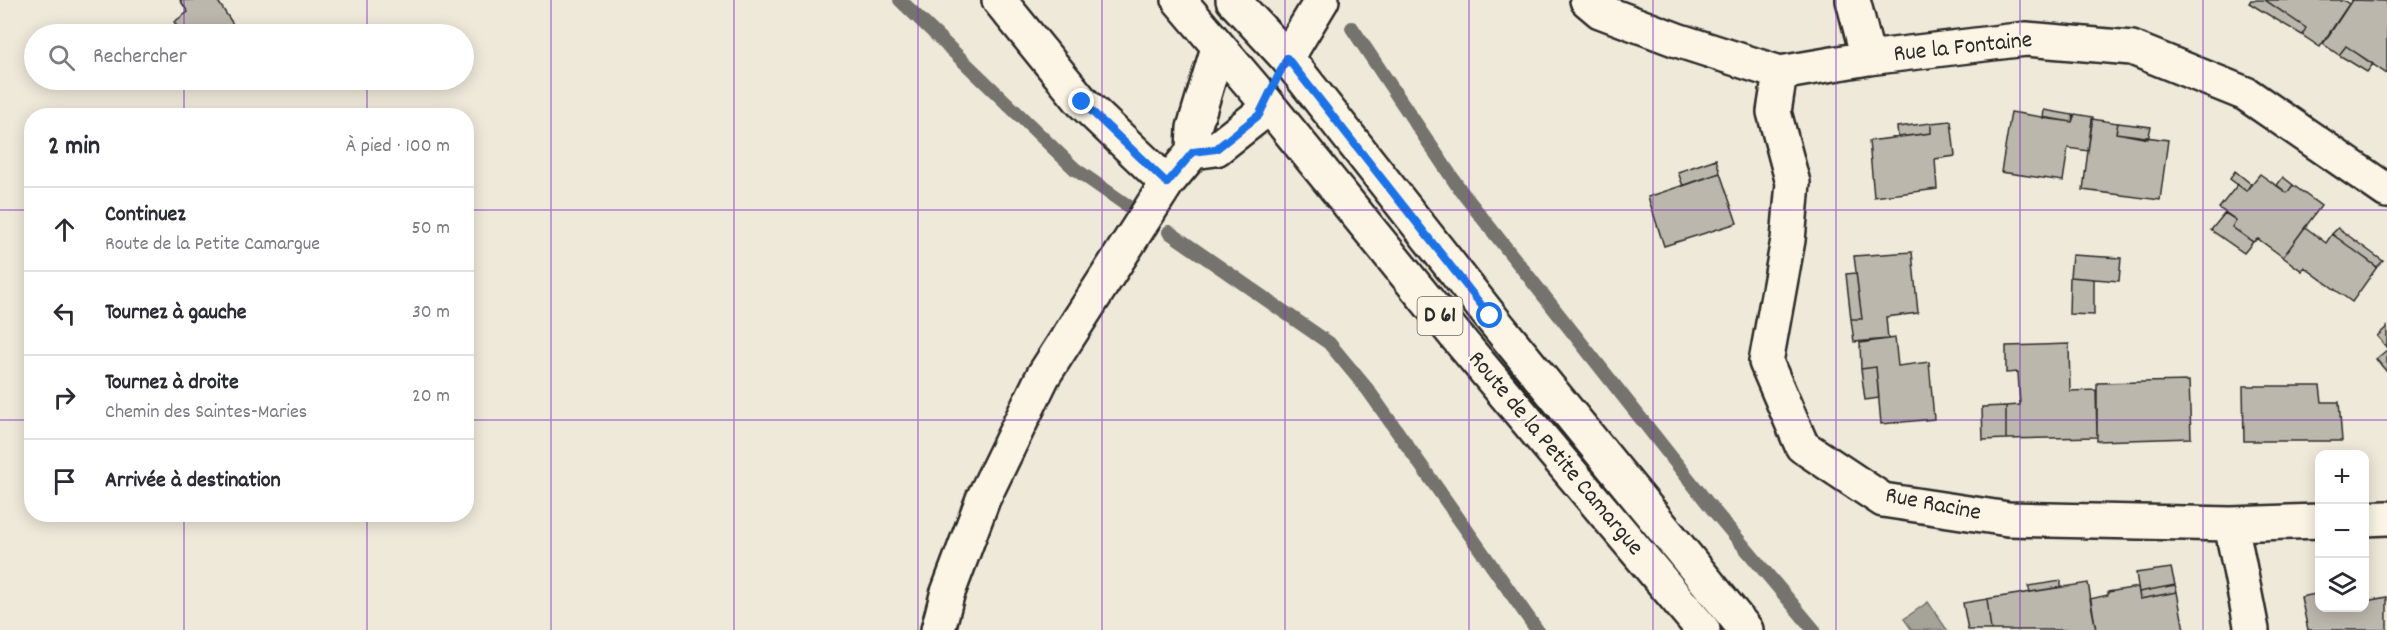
<!DOCTYPE html>
<html lang="fr">
<meta charset="utf-8">
<style>
:root{--surface:#fff;--page:#f7f7f7;--text:#2b2b33;--muted:#7c7c81;--line:#e1e1e2}
body{margin:0;font-family:Dekko,sans-serif;background:var(--page);color:var(--text)}
.controls{position:absolute;right:18px;bottom:18px;display:grid;overflow:hidden;border-radius:12px;box-shadow:0 3px 15px #0003}
.controls button{width:54px;height:54px;display:grid;place-items:center;padding:0;border:0;border-bottom:2px solid var(--line);background:var(--surface);color:var(--text);font:30px sans-serif}
.stop{position:absolute;width:18px;height:18px;margin:-14px;border:4px solid #1a73e8;border-radius:50%;background:#fff}
.stop.end{background:#1a73e8;border-color:#fff;box-shadow:0 2px 6px #0008}
.list{margin:0;padding:0;list-style:none}
h2{display:flex;justify-content:space-between;align-items:center;height:78px;margin:0;padding:0 24px;font-size:26px}
h2 small{font-size:20px;font-weight:400;color:var(--muted)}
.list li{display:grid;grid-template-columns:39px 1fr auto;gap:18px;align-items:center;box-sizing:border-box;height:84px;padding:0 24px;border-top:2px solid var(--line)}
.list b{display:block;font-size:22px;white-space:nowrap}
.list p{margin:0;font-size:20px;white-space:nowrap;color:var(--muted)}
.list em{font-size:20px;font-style:normal;color:var(--muted)}
.icon{flex:none;width:33px;height:33px;fill:none;stroke:currentColor;stroke-width:2;stroke-linecap:round;stroke-linejoin:round}
.map{position:relative;flex:none;width:2387px;height:630px;overflow:hidden}
.search{position:absolute;background:var(--surface);box-shadow:0 3px 15px #0003;left:24px;top:24px;width:450px;height:66px;display:flex;align-items:center;gap:15px;box-sizing:border-box;padding:0 21px;border-radius:33px;color:var(--muted);font-size:22px}
.panel{position:absolute;background:var(--surface);box-shadow:0 3px 15px #0003;left:24px;top:108px;width:450px;height:414px;border-radius:24px}
.map>svg:first-child{display:block}
</style>
<div class="map">
<svg width="2387" height="630" viewBox="0 0 2387 630">
<rect width="100%" height="100%" fill="#efe9da"/>
<filter id="ink" filterUnits="userSpaceOnUse"><feTurbulence type="fractalNoise" baseFrequency=".0167" numOctaves="2"/><feDisplacementMap in="SourceGraphic" scale="12" xChannelSelector="R" yChannelSelector="G"/><feConvolveMatrix kernelMatrix="1 2 1 2 8 2 1 2 1" color-interpolation-filters="sRGB"/></filter>
<g filter="url(#ink)">
<!-- water -->
<path fill="#a6a399" stroke="#75736d" stroke-width="1.5" d="M 1928,602 L 1947,630 L 1912,630 L 1904,619 Z"/>
<g fill="none" stroke-linecap="round" stroke-linejoin="round">
<!-- stream -->
<path stroke="#75736d" stroke-width="14" d="M 900,0 L 1075,169 L 1128,206
M 1352,28 L 1461,191 L 1710,506 L 1814,630
M 1169,232 L 1329,343 L 1368,390 L 1537,630"/>
</g>
<!-- building -->
<path fill="#bcb7ac" stroke="#2b2b2b" stroke-width="1.5" d="M 180,0 L 217,0 L 233,24 L 217,34 L 182,34 L 174,22 L 188,12 Z
M 2251,0 L 2265,0 L 2306,28 L 2302,35 L 2249,3 Z
M 2265,0 L 2343,0 L 2349,4 L 2320,47 L 2302,35 L 2306,28 Z
M 2352,0 L 2387,1 L 2387,74 L 2346,46 L 2339,55 L 2323,44 Z
M 2346,46 L 2373,64 L 2367,72 L 2339,55 Z
M 2044,110 L 2073,115 L 2072,122 L 2043,118 Z
M 2011,112 L 2072,122 L 2075,114 L 2093,117 L 2088,151 L 2068,148 L 2063,181 L 2001,172 Z
M 2092,119 L 2118,123 L 2116,133 L 2168,140 L 2160,200 L 2083,190 Z
M 1951,121 L 1955,156 L 1935,159 L 1937,189 L 1874,197 L 1869,141 L 1931,133 L 1931,123 Z
M 1931,123 L 1931,133 L 1898,137 L 1897,127 Z
M 2118,123 L 2151,127 L 2148,139 L 2116,133 Z
M 1716,159 L 1720,173 L 1683,186 L 1678,172 Z
M 2235,171 L 2251,184 L 2246,191 L 2230,179 Z
M 1720,173 L 1737,223 L 1664,246 L 1648,197 Z
M 2260,174 L 2287,193 L 2293,185 L 2321,206 L 2283,257 L 2258,239 L 2253,242 L 2232,227 L 2236,220 L 2219,208 L 2238,184 L 2246,191 Z
M 2283,177 L 2293,185 L 2287,193 L 2277,185 Z
M 2225,213 L 2236,220 L 2232,227 L 2253,242 L 2244,253 L 2211,230 Z
M 2305,227 L 2326,243 L 2332,234 L 2377,267 L 2352,302 L 2304,267 L 2302,271 L 2283,257 Z
M 2338,228 L 2361,245 L 2383,261 L 2377,267 L 2332,234 Z
M 1912,252 L 1918,313 L 1886,317 L 1888,339 L 1854,342 L 1851,319 L 1862,319 L 1854,256 Z
M 2072,255 L 2121,258 L 2119,281 L 2070,277 Z
M 1856,273 L 1862,319 L 1851,319 L 1846,274 Z
M 2070,277 L 2094,279 L 2094,315 L 2069,314 Z
M 2387,327 L 2387,348 L 2377,336 Z
M 1895,338 L 1898,366 L 1929,362 L 1934,419 L 1881,424 L 1876,367 L 1861,369 L 1860,343 Z
M 2069,344 L 2070,391 L 2096,390 L 2097,437 L 2006,439 L 2006,406 L 2020,405 L 2018,372 L 2006,373 L 2006,346 Z
M 2387,350 L 2387,372 L 2376,359 Z
M 1876,367 L 1879,398 L 1865,400 L 1861,369 Z
M 2189,381 L 2191,438 L 2097,441 L 2097,383 Z
M 2243,386 L 2320,386 L 2322,402 L 2339,402 L 2342,441 L 2244,441 Z
M 2006,406 L 2006,439 L 1983,440 L 1982,407 Z
M 2171,568 L 2175,585 L 2139,592 L 2136,573 Z
M 2061,581 L 2061,587 L 2030,592 L 2028,586 Z
M 2088,583 L 2096,630 L 1991,630 L 1987,599 Z
M 2175,585 L 2177,592 L 2140,599 L 2139,592 Z
M 2138,587 L 2140,599 L 2177,592 L 2184,630 L 2096,630 L 2090,599 L 2108,595 L 2108,592 Z
M 2364,591 L 2366,601 L 2387,597 L 2387,630 L 2308,630 L 2301,597 L 2320,593 L 2320,608 L 2364,608 Z
M 1987,599 L 1991,630 L 1968,630 L 1963,603 Z"/>
<g fill="none" stroke-linecap="round" stroke-linejoin="round">
<!-- street casing -->
<g stroke="#2b2b2b" stroke-width="38">
<path id="street" d="M 999,0 L 1082,102 L 1167,183
M 1587,0 L 1600,11 L 1677,40 L 1780,73 L 1868,58 L 2026,39 L 2132,48 L 2246,94 L 2387,191
M 1853,0 L 1868,58
M 1287,58 L 1322,0
M 1780,73 L 1774,112 L 1793,183 L 1788,240 L 1766,362 L 1802,446 L 1883,500 L 2008,519 L 2231,524 L 2320,521
M 1193,152 L 1216,149 L 1259,115 L 1265,101
M 2364,519 L 2387,518
M 2231,524 L 2252,630
M 938,630 L 947,595 L 983,499 L 1043,376 L 1167,183 L 1193,152 L 1194,128 L 1218,48"/>
</g>
<!-- primary casing -->
<g stroke="#2b2b2b" stroke-width="38">
<path id="primary" d="M 1179,0 L 1265,101 L 1456,336 L 1703,630
M 1233,0 L 1287,58 L 1490,316 L 1746,630"/>
</g>
<!-- street -->
<use href="#street" stroke="#fcf5e5" stroke-width="33"/>
<!-- primary -->
<use href="#primary" stroke="#fcf5e5" stroke-width="33"/>
</g>
</g>
<g fill="none" stroke-linecap="round" stroke-linejoin="round" filter="url(#ink)">
<!-- route -->
<path stroke="#1a73e8" stroke-width="8" d="M 1082,102 L 1167,183 L 1193,152 L 1216,149 L 1259,115 L 1287,58 L 1490,316"/>
</g>
<!-- grid -->
<path fill="none" stroke="#7b2cbf" stroke-width="1.5" stroke-opacity="0.55" d="M 184,0 L 184,34M 367,0 L 367,34M 551,0 L 551,630M 734,0 L 734,630M 918,0 L 918,630M 1102,0 L 1102,630M 1285,0 L 1285,630M 1469,0 L 1469,630M 1653,0 L 1653,630M 1836,0 L 1836,630M 2020,0 L 2020,630M 2203,0 L 2203,630M 184,80 L 184,116M 367,80 L 367,116M 0,210 L 32,210M 466,210 L 2387,210M 0,420 L 32,420M 466,420 L 2387,420M 184,514 L 184,630M 367,514 L 367,630"/>
<g text-anchor="middle" dominant-baseline="central" stroke-width="5" stroke-linejoin="round" paint-order="stroke">
<!-- shield labels -->
<rect fill="#fcf5e5" stroke="#6a6863" stroke-width="1.5" x="1417.5" y="297" width="45" height="38" rx="4.5"/>
<g font-size="22" font-weight="bold" fill="#2b2b2b">
<text x="1440" y="316">D 61</text>
</g>
<!-- street labels -->
<g font-size="24" fill="#2b2b2b" stroke="#fcf5e5">
<text transform="translate(1963 48) rotate(-6)">Rue la Fontaine</text>
<text transform="translate(1555 454) rotate(50)">Route de la Petite Camargue</text>
<text transform="translate(1933 505) rotate(11)">Rue Racine</text>
</g>
</g>
</svg>
<div class="controls">
<button>+</button>
<button>−</button>
<button><svg class="icon" aria-label="layers" viewBox="0 0 24 24"><path d="M12 4l9 5-9 5-9-5zM3 14l9 5 9-5"/></svg></button>
</div>
<div class="stop" style="left:1490px;top:316px"></div>
<div class="stop end" style="left:1082px;top:102px"></div>
<div class="search"><svg class="icon" aria-label="search" viewBox="0 0 24 24"><circle cx="10" cy="10" r="6"/><path d="M15 15l6 6"/></svg>Rechercher</div>
<section class="panel">
<h2>2 min<small>À pied · 100 m</small></h2>
<ul class="list">
<li><svg class="icon" aria-label="ahead" viewBox="0 0 24 24"><path d="M12 20V5M6 11l6-6 6 6"/></svg><div><b>Continuez</b><p>Route de la Petite Camargue</p></div><em>50 m</em></li>
<li><svg class="icon" aria-label="left" viewBox="0 0 24 24"><path d="M17 20v-9H6M10 6l-5 5 5 5"/></svg><div><b>Tournez à gauche</b></div><em>30 m</em></li>
<li><svg class="icon" aria-label="right" viewBox="0 0 24 24"><path d="M7 20v-9h11M14 6l5 5-5 5"/></svg><div><b>Tournez à droite</b><p>Chemin des Saintes-Maries</p></div><em>20 m</em></li>
<li><svg class="icon" aria-label="arrive" viewBox="0 0 24 24"><path d="M6 21V4h12l-3 4 3 4H6"/></svg><div><b>Arrivée à destination</b></div></li>
</ul>
</section>
</div>
